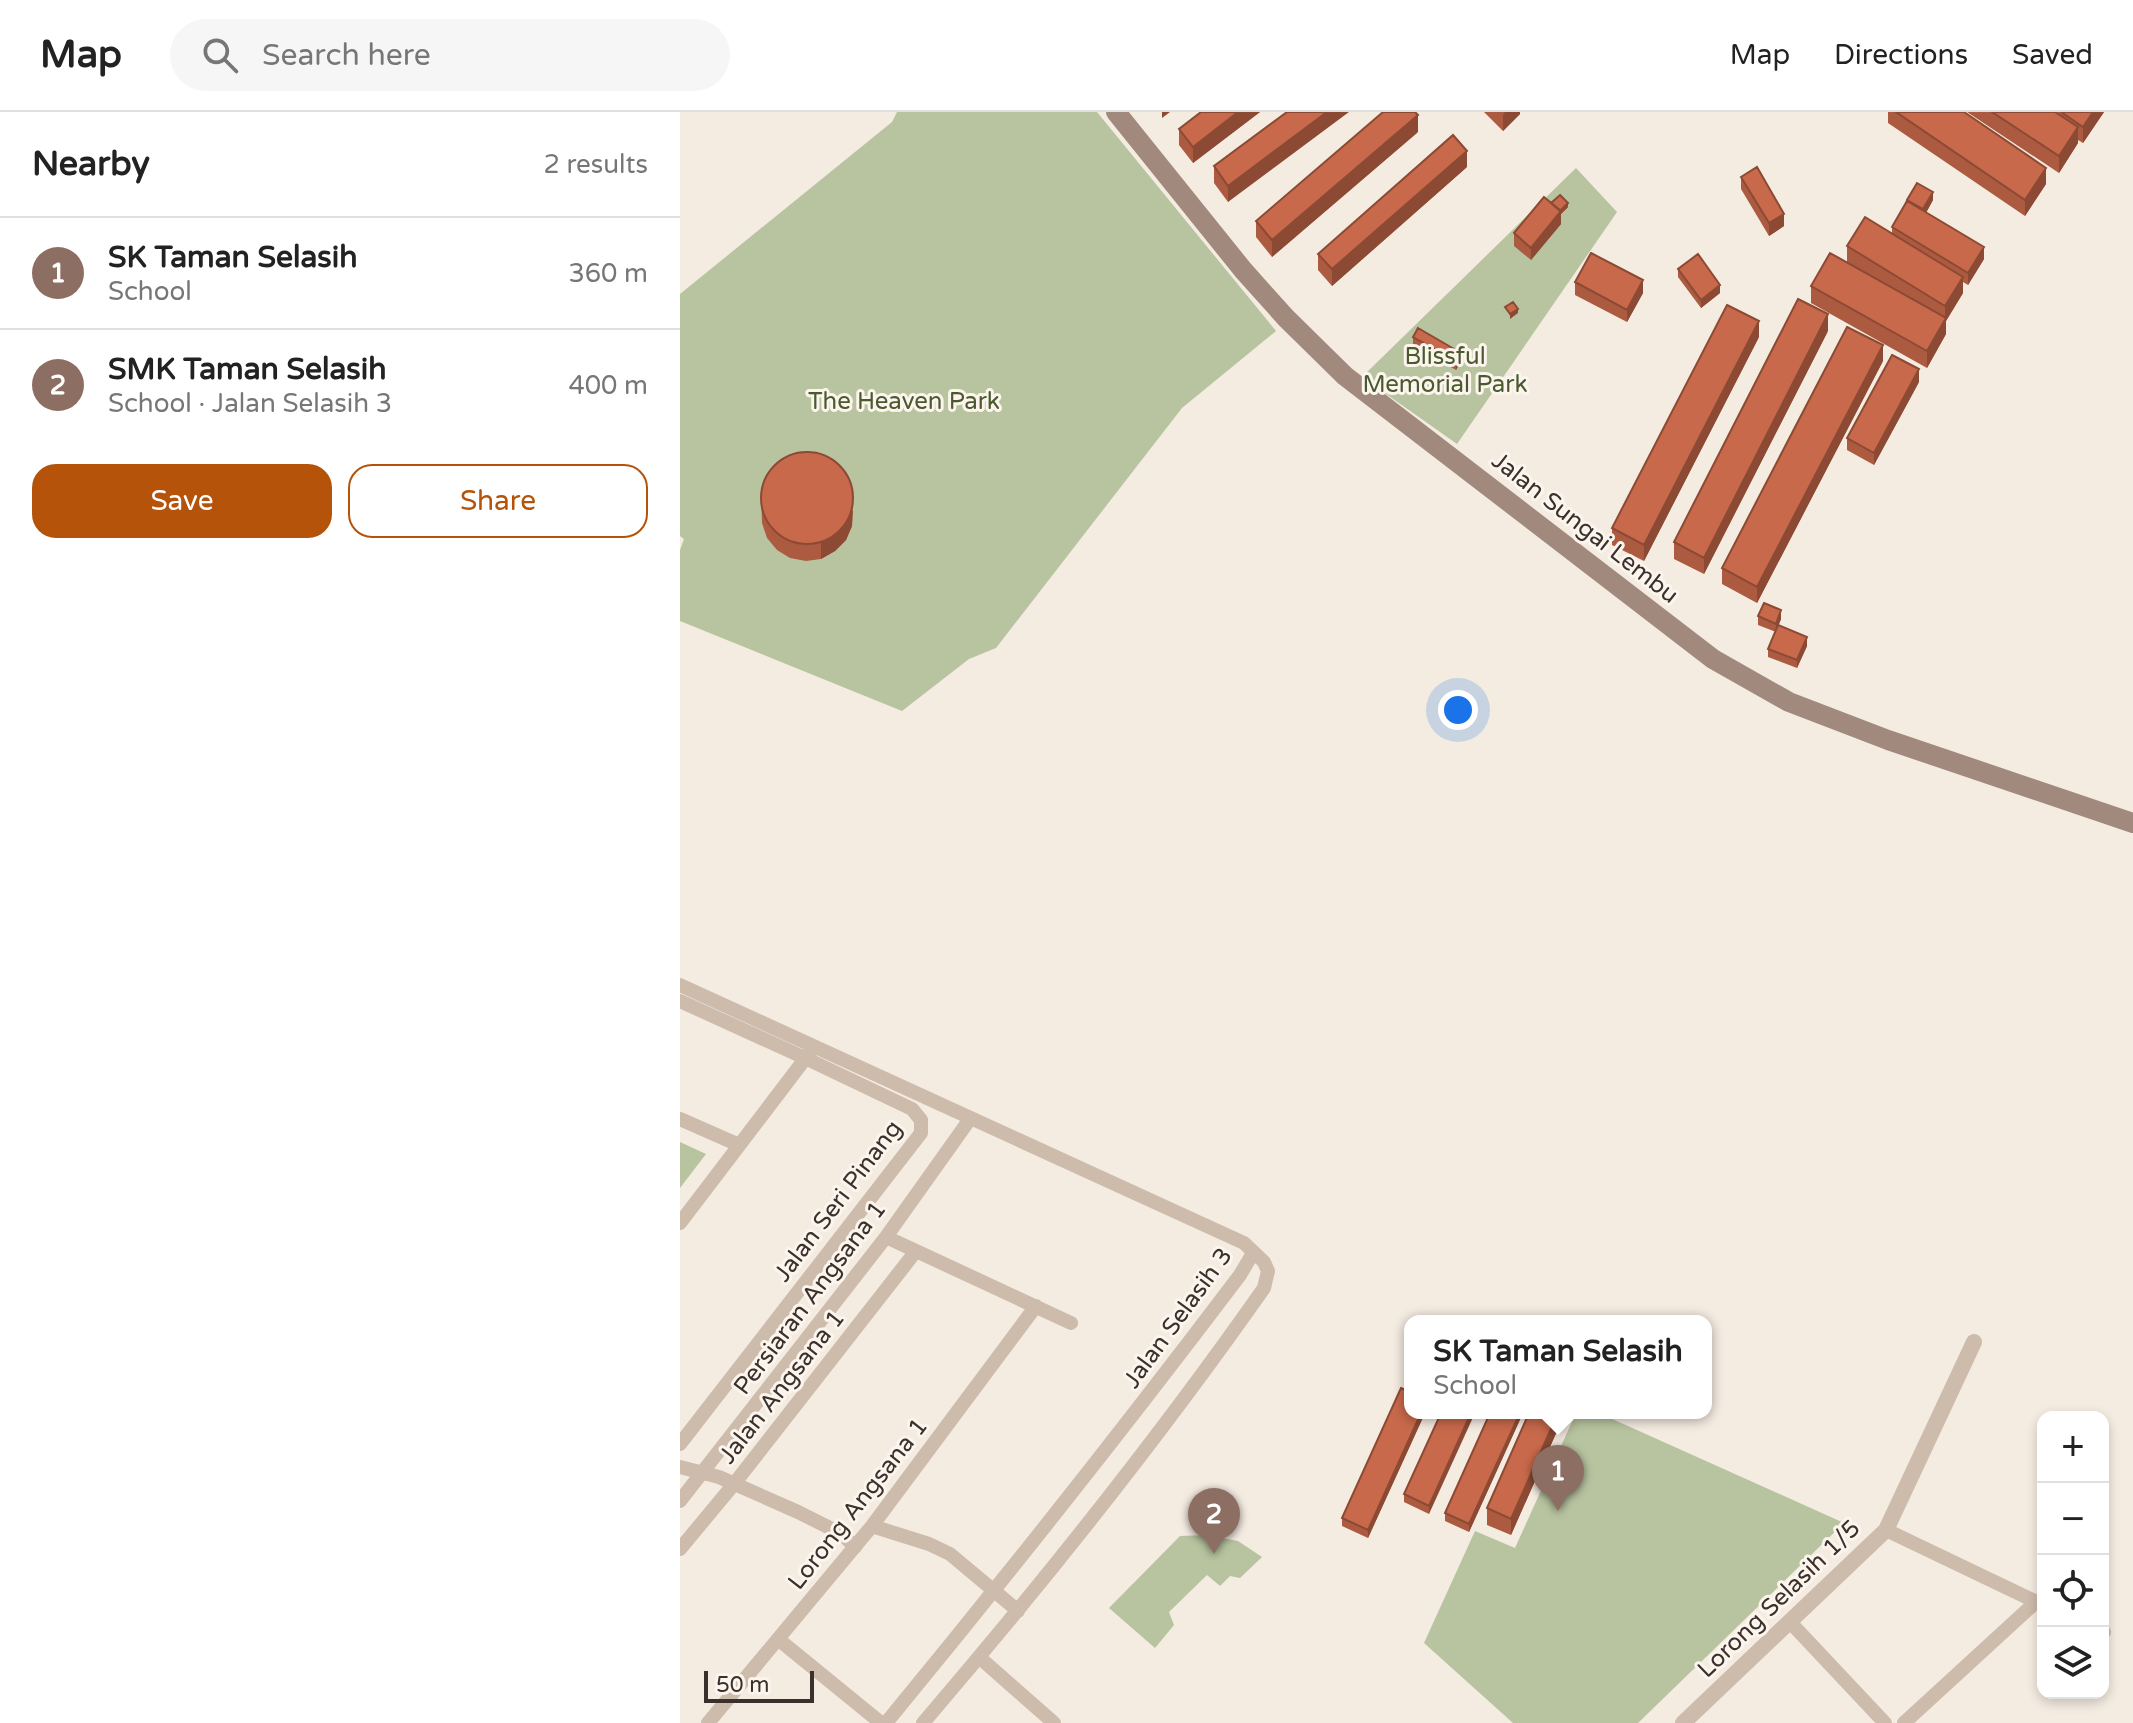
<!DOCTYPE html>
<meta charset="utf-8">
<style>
:root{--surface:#fff;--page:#f6f6f6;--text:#222;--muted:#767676;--line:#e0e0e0;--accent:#b45309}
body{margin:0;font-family:"Varela Round",sans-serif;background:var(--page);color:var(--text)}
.controls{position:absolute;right:24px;bottom:24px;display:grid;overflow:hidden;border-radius:16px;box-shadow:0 4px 12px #0003}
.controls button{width:72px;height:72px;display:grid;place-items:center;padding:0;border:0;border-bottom:2px solid var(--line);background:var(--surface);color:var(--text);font:40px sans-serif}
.scale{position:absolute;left:24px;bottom:20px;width:110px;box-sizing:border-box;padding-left:8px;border:4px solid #3b302b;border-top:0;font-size:22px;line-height:28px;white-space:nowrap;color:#3b302b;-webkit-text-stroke:6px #fbf5ee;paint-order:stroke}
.you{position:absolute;left:778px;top:598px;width:28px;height:28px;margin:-20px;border:6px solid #fff;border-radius:50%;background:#1a73e8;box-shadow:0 0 0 12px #1a73e833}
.badge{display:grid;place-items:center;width:52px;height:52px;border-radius:50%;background:var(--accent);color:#fff;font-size:26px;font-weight:700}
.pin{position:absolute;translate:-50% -66px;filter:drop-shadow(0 2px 4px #0008)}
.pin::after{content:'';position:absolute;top:42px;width:28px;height:24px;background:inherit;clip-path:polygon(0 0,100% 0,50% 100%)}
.popup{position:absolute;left:724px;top:1203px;width:308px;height:104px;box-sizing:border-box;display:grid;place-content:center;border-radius:16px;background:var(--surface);filter:drop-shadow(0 2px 6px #0005);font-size:26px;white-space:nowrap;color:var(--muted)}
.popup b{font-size:30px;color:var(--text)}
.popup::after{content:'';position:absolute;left:50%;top:100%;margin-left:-16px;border:16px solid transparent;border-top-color:var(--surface)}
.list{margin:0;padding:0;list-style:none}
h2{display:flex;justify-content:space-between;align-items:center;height:104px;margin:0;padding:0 32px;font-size:34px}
h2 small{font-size:26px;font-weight:400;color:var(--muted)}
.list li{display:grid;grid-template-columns:52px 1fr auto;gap:24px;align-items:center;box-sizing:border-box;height:112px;padding:0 32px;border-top:2px solid var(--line)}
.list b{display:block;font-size:30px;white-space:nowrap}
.list p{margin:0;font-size:26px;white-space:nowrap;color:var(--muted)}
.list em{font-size:26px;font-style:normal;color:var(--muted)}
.actions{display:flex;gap:16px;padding:24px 32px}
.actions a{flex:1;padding:18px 0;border:2px solid var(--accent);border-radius:24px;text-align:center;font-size:28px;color:var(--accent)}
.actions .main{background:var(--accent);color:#fff}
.icon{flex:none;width:44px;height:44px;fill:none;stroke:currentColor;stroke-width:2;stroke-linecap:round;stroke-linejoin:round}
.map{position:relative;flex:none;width:1453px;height:1611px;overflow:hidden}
header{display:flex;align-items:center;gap:48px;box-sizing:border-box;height:112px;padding:0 40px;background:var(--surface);border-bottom:2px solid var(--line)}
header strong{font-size:38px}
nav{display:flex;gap:44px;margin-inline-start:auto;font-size:28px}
.search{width:560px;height:72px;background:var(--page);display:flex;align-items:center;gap:20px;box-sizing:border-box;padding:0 28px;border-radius:44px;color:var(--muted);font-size:30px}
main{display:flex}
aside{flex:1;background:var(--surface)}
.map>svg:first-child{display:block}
</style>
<header>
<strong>Map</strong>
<div class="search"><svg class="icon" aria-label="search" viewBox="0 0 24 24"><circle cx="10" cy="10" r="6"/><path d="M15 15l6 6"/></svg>Search here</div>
<nav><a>Map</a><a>Directions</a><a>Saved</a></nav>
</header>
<main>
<aside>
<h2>Nearby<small>2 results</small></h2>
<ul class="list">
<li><span class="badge" style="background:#8d6e63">1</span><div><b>SK Taman Selasih</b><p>School</p></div><em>360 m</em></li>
<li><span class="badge" style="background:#8d6e63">2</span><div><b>SMK Taman Selasih</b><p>School · Jalan Selasih 3</p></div><em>400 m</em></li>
</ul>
<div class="actions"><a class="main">Save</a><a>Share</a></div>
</aside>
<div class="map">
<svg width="1453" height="1611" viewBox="0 0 1453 1611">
<rect width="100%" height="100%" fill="#f4ebe1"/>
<!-- green -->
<path fill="#b8c4a0" d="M 217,0 L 417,0 L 596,219 L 502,296 L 316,536 L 289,547 L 222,599 L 0,509 L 0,438 L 4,427 L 0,424 L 0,182 L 212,10 Z
M 896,56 L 937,100 L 777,332 L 682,265 Z
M 0,1030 L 26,1042 L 0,1076 Z
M 896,1301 L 919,1301 L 1164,1411 L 958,1611 L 833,1611 L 744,1531 L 795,1419 L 835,1436 Z
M 527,1423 L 558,1429 L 582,1445 L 560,1466 L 550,1464 L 540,1474 L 527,1463 L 489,1500 L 494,1513 L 475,1536 L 429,1496 L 500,1424 Z"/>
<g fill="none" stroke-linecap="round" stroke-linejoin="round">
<!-- minor -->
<path stroke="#cdbbac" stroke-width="14" d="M 0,873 L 564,1131 L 584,1150 L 588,1159 L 584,1176 C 478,1327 363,1471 243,1611
M 0,889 L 125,946 L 232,997 L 241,1008 L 241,1021 L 0,1332
M 0,1007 L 59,1033
M 0,1111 L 131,939
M 206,1125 L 391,1211
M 0,1355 L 39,1365 L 118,1400 L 162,1422 L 175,1435
M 0,1389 L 206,1125 L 290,1007
M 192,1414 L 249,1432 L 270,1442 L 338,1499
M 1206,1418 L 1363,1493
M 0,1437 L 54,1372 L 236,1139
M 1110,1510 L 1205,1611
M 1423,1520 L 1424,1520
M 98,1527 L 201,1611
M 299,1545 L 374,1611
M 28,1611 L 192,1414 L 356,1194
M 206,1611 C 327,1464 445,1315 560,1163 L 573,1141
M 1224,1611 L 1356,1490"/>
<!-- tertiary -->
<path stroke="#cdbbac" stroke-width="16" d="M 1003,1611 L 1206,1418 L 1294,1230"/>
<!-- secondary -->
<path stroke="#a18a7d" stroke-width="20" d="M 436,0 L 563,158 L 606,206 L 665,264 L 1033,547 L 1109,590 L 1208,628 L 1453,711"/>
</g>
<!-- wall -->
<path fill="#ac5a40" d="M 521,0 L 580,0 L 513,51 L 499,33 L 499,17 Z
M 607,0 L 548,90 L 534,71 L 534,54 Z
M 804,0 L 840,0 L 840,2 L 823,19 Z
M 1208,0 L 1284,0 L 1366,72 L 1345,104 L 1208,11 Z
M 1287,0 L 1424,0 L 1403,31 L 1398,28 L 1398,31 L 1379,61 Z
M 738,20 L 592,145 L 576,125 L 576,109 Z
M 787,55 L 652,174 L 638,158 L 638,142 Z
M 1061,65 L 1104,114 L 1089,124 L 1061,77 Z
M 1253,88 L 1246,101 L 1304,147 L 1288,173 L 1283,170 L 1283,181 L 1266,209 L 1266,222 L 1247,256 L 1131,191 L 1131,174 L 1167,150 L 1167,134 L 1212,122 L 1212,115 L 1227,90 Z
M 871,91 L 888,95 L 881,102 L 881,112 L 851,148 L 834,134 L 834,121 Z
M 998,157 L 1040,181 L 1021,196 L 998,165 Z
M 895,170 L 963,181 L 947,210 L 895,183 Z
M 1148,219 L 1024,462 L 994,447 L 994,430 Z
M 733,225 L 781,249 L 776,258 L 733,233 Z
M 1079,225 L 964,449 L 932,433 L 932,416 Z
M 1203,249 L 1077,491 L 1042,472 L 1042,456 Z
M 1239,270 L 1194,353 L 1167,338 L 1167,326 Z
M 81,379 L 173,399 L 172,414 L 166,428 L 155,439 L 141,447 L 126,449 L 110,446 L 97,438 L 87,426 L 82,411 Z
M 1078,504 L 1101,507 L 1098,514 L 1127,534 L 1117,556 L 1088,545 L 1088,537 L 1096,520 L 1078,513 Z
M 730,1301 L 745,1301 L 688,1426 L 662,1414 L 662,1406 Z
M 761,1301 L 749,1402 L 724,1390 L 724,1382 Z
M 810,1301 L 843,1301 L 789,1420 L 765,1409 L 765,1401 Z
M 849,1301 L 885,1301 L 831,1423 L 807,1413 L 807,1396 Z"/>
<!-- shaded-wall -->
<path fill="#8c4a34" d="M 482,0 L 490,0 L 482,6 Z
M 558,0 L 580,0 L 513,51 L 513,35 Z
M 647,0 L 669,0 L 548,90 L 548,74 Z
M 825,0 L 840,0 L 840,2 L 823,19 L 823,3 Z
M 1413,0 L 1424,0 L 1403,31 L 1403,15 Z
M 738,3 L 738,20 L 592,145 L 592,128 Z
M 1398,15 L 1398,31 L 1379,61 L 1379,44 Z
M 787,39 L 787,55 L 652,174 L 652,157 Z
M 1366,56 L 1366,72 L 1345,104 L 1345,88 Z
M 1253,80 L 1253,88 L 1243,106 L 1243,97 Z
M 888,91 L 888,95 L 881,102 L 881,112 L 851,148 L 851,136 L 878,101 Z
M 1104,102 L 1104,114 L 1089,124 L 1089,111 Z
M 1304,135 L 1304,147 L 1288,173 L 1288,161 Z
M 1283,165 L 1283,181 L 1266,209 L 1266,222 L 1247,256 L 1247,239 L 1265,207 L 1265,194 Z
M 963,168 L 963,181 L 947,210 L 947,198 Z
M 1040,173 L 1040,181 L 1021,196 L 1021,188 Z
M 838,197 L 838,201 L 830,207 L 830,202 Z
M 1148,202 L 1148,219 L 1024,462 L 1024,446 Z
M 1079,209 L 1079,225 L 964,449 L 964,433 Z
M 1203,233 L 1203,249 L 1077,491 L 1077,475 Z
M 781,241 L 781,249 L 776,258 L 776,249 Z
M 1239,257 L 1239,270 L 1194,353 L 1194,341 Z
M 173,382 L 172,414 L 166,428 L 155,439 L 141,447 L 141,430 Z
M 1101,498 L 1101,507 L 1096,520 L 1096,512 Z
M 1127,525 L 1127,534 L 1117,556 L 1117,548 Z
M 741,1301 L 745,1301 L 688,1426 L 688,1418 Z
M 791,1301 L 795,1301 L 749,1402 L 749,1394 Z
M 840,1301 L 843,1301 L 789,1420 L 789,1412 Z
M 878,1301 L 885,1301 L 831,1423 L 831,1407 Z"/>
<!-- building -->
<path fill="#c8694b" stroke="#8c4a34" stroke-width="2" d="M 521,0 L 558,0 L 513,35 L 499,17 Z
M 607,0 L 647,0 L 548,74 L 534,54 Z
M 703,0 L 735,0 L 738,3 L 592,128 L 576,109 Z
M 1216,0 L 1284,0 L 1366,56 L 1345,88 Z
M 1312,0 L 1375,0 L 1398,15 L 1379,44 Z
M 1381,0 L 1413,0 L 1403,15 Z
M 773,23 L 787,39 L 652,157 L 638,142 Z
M 1077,55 L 1104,102 L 1089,111 L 1061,65 Z
M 1237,71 L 1253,80 L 1243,97 L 1227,88 Z
M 880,83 L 888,91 L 880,99 L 871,91 Z
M 864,85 L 881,99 L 851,136 L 834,121 Z
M 1227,89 L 1304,135 L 1288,161 L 1212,115 Z
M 1185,105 L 1283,165 L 1265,194 L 1167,134 Z
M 911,141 L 963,168 L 947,198 L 895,170 Z
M 1150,141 L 1266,206 L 1247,239 L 1131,174 Z
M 1018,142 L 1040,173 L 1021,188 L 998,157 Z
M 1118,187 L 1148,202 L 1024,446 L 994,430 Z
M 833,190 L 838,197 L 830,202 L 825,195 Z
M 1047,193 L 1079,209 L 964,433 L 932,416 Z
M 1167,215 L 1203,233 L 1077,475 L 1042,456 Z
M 738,216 L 781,241 L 776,249 L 733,225 Z
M 1212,243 L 1239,257 L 1194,341 L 1167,326 Z
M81 386a46 46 0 1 1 92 0a46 46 0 1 1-92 0Z
M 1084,491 L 1101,498 L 1096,512 L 1078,504 Z
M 1098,513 L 1127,525 L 1117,548 L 1088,537 Z
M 721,1276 L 730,1280 L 730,1301 L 741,1301 L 688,1418 L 662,1406 Z
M 761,1301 L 791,1301 L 749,1394 L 724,1382 Z
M 810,1301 L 840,1301 L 789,1412 L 765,1401 Z
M 849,1301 L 878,1301 L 831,1407 L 807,1396 Z"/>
<g text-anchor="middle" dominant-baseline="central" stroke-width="6" stroke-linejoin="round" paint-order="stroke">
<!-- park labels -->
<g font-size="24" fill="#4a5a2e" stroke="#fbf5ee">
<text x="765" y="244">Blissful<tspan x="765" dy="28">Memorial Park</tspan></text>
<text x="224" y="289">The Heaven Park</text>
</g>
<!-- street labels -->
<g font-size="24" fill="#3b302b" stroke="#fbf5ee">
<text transform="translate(905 416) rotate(38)">Jalan Sungai Lembu</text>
<text transform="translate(158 1089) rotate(-53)">Jalan Seri Pinang</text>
<text transform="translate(130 1186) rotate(-53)">Persiaran Angsana 1</text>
<text transform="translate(498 1206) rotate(-54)">Jalan Selasih 3</text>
<text transform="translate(102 1275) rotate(-52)">Jalan Angsana 1</text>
<text transform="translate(178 1392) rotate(-52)">Lorong Angsana 1</text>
<text transform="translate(1099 1487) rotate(-44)">Lorong Selasih 1/5</text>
</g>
</g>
</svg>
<div class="controls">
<button>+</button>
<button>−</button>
<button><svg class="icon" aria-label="locate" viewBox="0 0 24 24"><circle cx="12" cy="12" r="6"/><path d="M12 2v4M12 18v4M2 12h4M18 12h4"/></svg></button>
<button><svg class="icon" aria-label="layers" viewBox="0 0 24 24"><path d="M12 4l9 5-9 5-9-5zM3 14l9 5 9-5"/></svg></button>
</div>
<div class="scale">50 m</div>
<div class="you"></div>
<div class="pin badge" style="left:878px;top:1399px;background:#8d6e63">1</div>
<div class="popup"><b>SK Taman Selasih</b>School</div>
<div class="pin badge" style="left:534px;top:1442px;background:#8d6e63">2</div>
</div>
</main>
